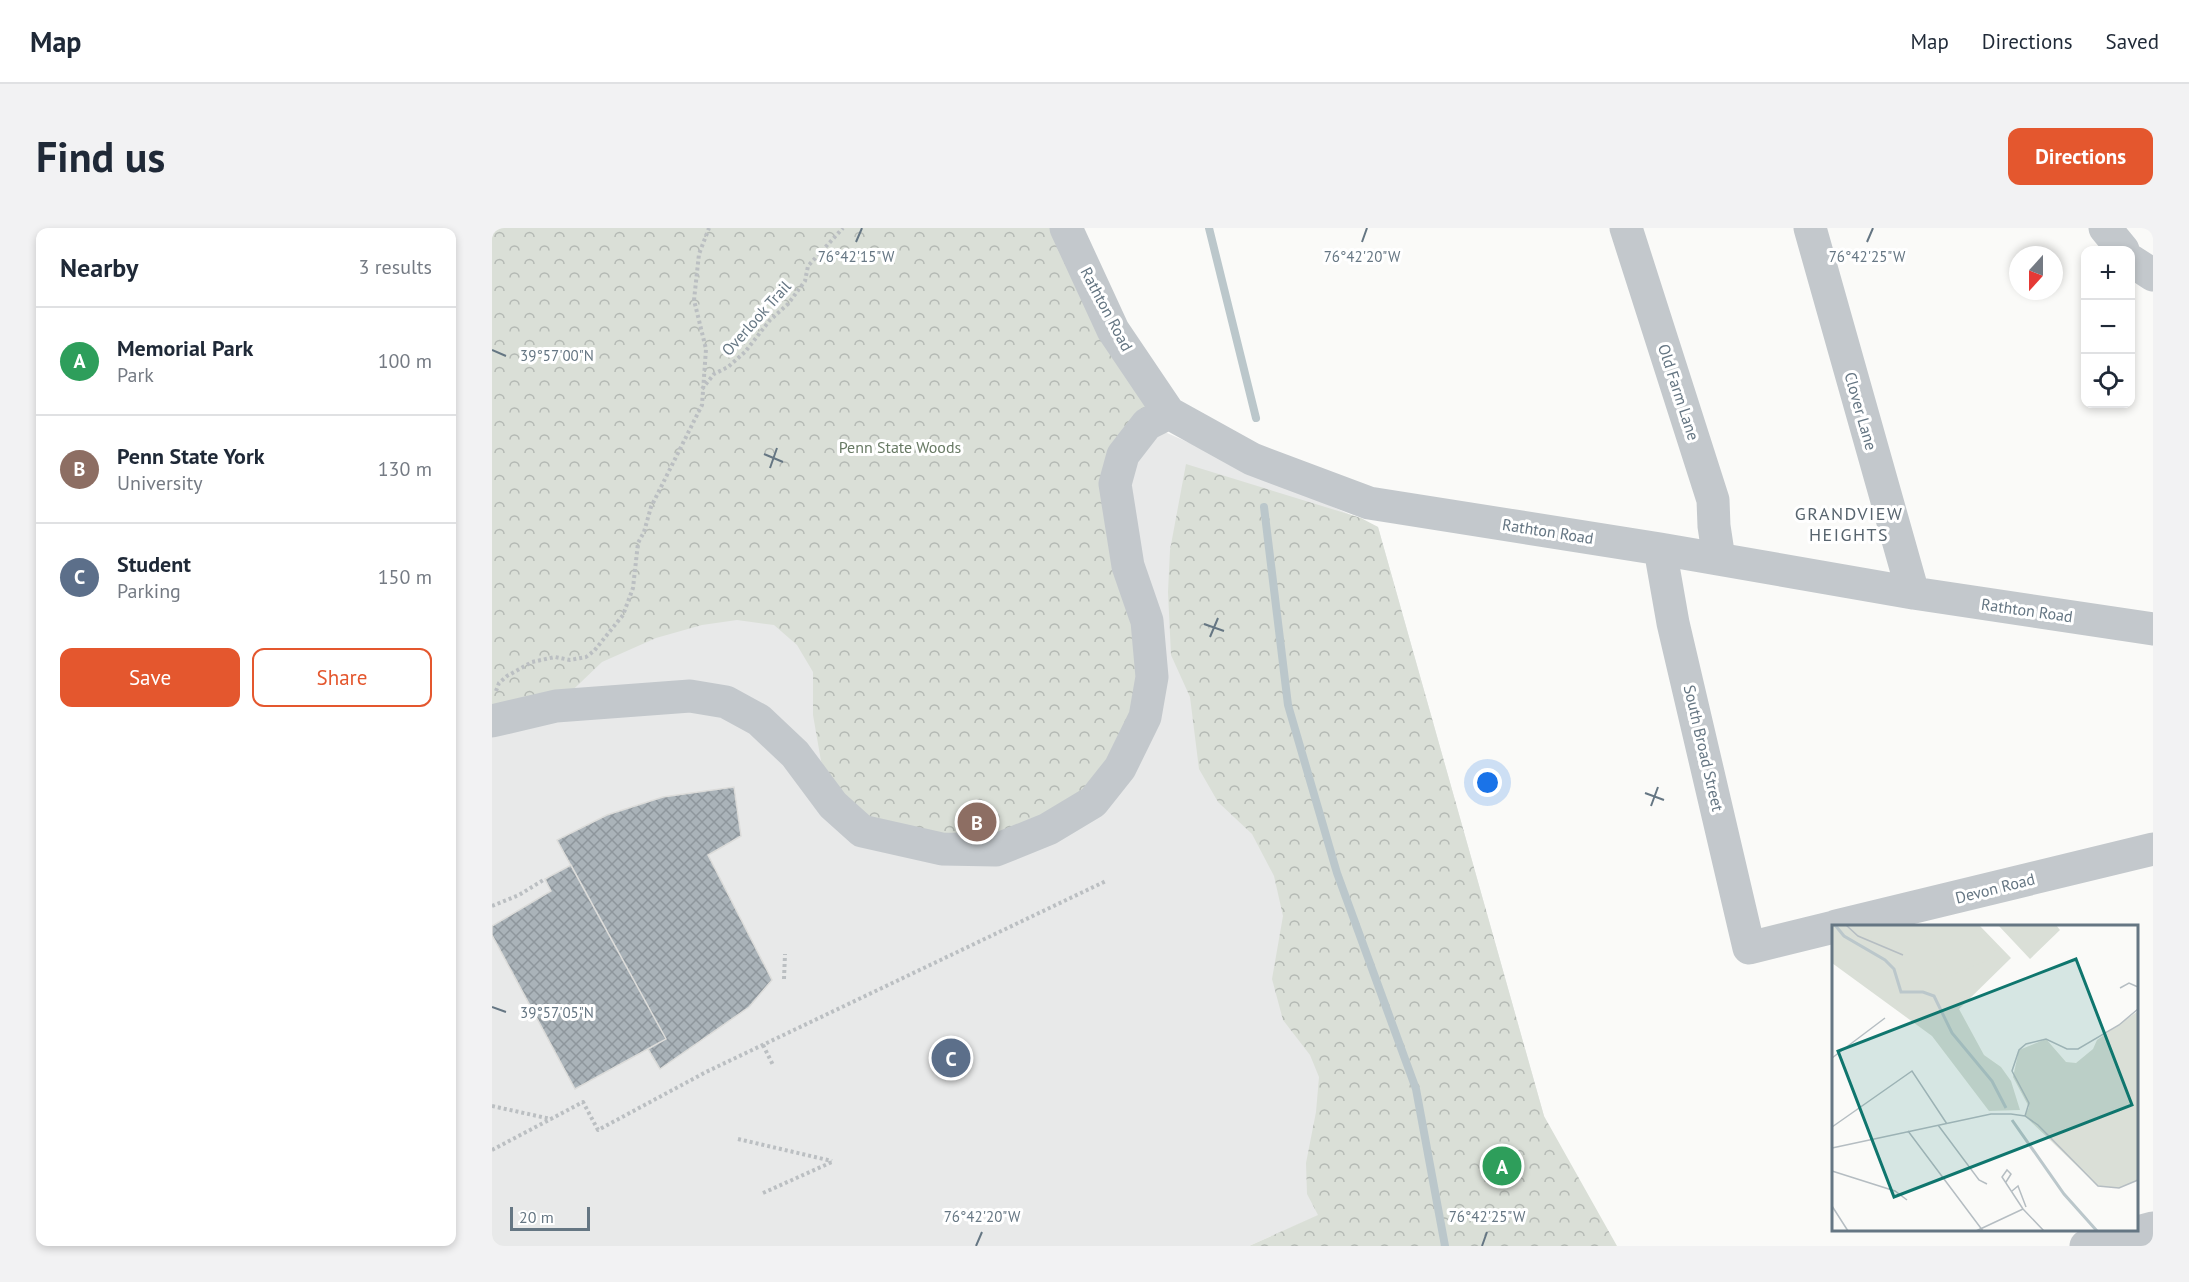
<!DOCTYPE html>
<meta charset="utf-8">
<style>
:root{--surface:#fff;--page:#f2f2f3;--text:#1f2937;--muted:#747a83;--line:#e0e1e3;--accent:#e4572e}
body{margin:0;font-family:"PT Sans",sans-serif;background:var(--page);color:var(--text)}
.controls{position:absolute;right:18px;top:18px;display:grid;overflow:hidden;border-radius:12px;box-shadow:0 3px 9px #0003}
.controls button{width:54px;height:54px;display:grid;place-items:center;padding:0;border:0;border-bottom:2px solid var(--line);background:var(--surface);color:var(--text);font:30px sans-serif}
.compass{position:absolute;left:1517px;top:18px;width:54px;height:54px;border-radius:50%;background:var(--surface);box-shadow:0 3px 9px #0003;rotate:201deg}
.scale{position:absolute;left:18px;bottom:15px;width:80px;box-sizing:border-box;padding-left:6px;border:3px solid #657683;border-top:0;font-size:16px;line-height:21px;white-space:nowrap;color:#657683;-webkit-text-stroke:4px #fff;paint-order:stroke}
.you{position:absolute;left:996px;top:555px;width:21px;height:21px;margin:-15px;border:4px solid #fff;border-radius:50%;background:#1a73e8;box-shadow:0 0 0 9px #1a73e833}
.badge{display:grid;place-items:center;width:39px;height:39px;border-radius:50%;background:var(--accent);color:#fff;font-size:20px;font-weight:700}
.pin{position:absolute;translate:-50% -50%;border:3px solid #fff;box-shadow:0 2px 6px #0006}
.list{margin:0;padding:0;list-style:none}
h2{display:flex;justify-content:space-between;align-items:center;height:78px;margin:0;padding:0 24px;font-size:26px}
h2 small{font-size:20px;font-weight:400;color:var(--muted)}
.list li{display:grid;grid-template-columns:39px 1fr auto;gap:18px;align-items:center;box-sizing:border-box;height:108px;padding:0 24px;border-top:2px solid var(--line)}
.list b{display:block;font-size:22px;white-space:nowrap}
.list p{margin:0;font-size:20px;white-space:nowrap;color:var(--muted)}
.list em{font-size:20px;font-style:normal;color:var(--muted)}
.actions{display:flex;gap:12px;padding:18px 24px}
.actions a{flex:1;padding:14px 0;border:2px solid var(--accent);border-radius:12px;text-align:center;font-size:21px;color:var(--accent)}
.actions .main{background:var(--accent);color:#fff}
.icon{flex:none;width:33px;height:33px;fill:none;stroke:currentColor;stroke-width:2;stroke-linecap:round;stroke-linejoin:round}
.map{position:relative;flex:none;width:1661px;height:1018px;overflow:hidden;border-radius:12px}
header{display:flex;align-items:center;gap:36px;box-sizing:border-box;height:84px;padding:0 30px;background:var(--surface);border-bottom:2px solid var(--line)}
header strong{font-size:28px}
nav{display:flex;gap:33px;margin-inline-start:auto;font-size:21px}
.intro{display:flex;align-items:center;justify-content:space-between;box-sizing:border-box;height:144px;padding:0 36px}
h1{margin:0;font-size:42px}
.button{padding:15px 27px;border-radius:12px;background:var(--accent);color:#fff;font-size:21px;font-weight:700}
main{display:flex;gap:36px;padding:0 36px}
aside{flex:1;background:var(--surface);border-radius:12px;box-shadow:0 3px 9px #0003}
.map>svg:first-child{display:block}
</style>
<header>
<strong>Map</strong>
<nav><a>Map</a><a>Directions</a><a>Saved</a></nav>
</header>
<div class="intro"><h1>Find us</h1><a class="button">Directions</a></div>
<main>
<aside>
<h2>Nearby<small>3 results</small></h2>
<ul class="list">
<li><span class="badge" style="background:#2e9e5b">A</span><div><b>Memorial Park</b><p>Park</p></div><em>100 m</em></li>
<li><span class="badge" style="background:#8d6e63">B</span><div><b>Penn State York</b><p>University</p></div><em>130 m</em></li>
<li><span class="badge" style="background:#5c6f8a">C</span><div><b>Student</b><p>Parking</p></div><em>150 m</em></li>
</ul>
<div class="actions"><a class="main">Save</a><a>Share</a></div>
</aside>
<div class="map">
<svg width="1661" height="1018" viewBox="0 0 1661 1018">
<defs>
<pattern id="forest-crowns" width="20" height="18" patternUnits="userSpaceOnUse" patternTransform="scale(1.5)"><rect width="20" height="18" fill="#dadfd7"/><path d="M2 6a3 3 0 1 1 6 0M12 15a3 3 0 1 1 6 0" fill="none" stroke="#b4b9b4"/></pattern>
<pattern id="building-cross-hatch" width="8" height="8" patternUnits="userSpaceOnUse" patternTransform="scale(1.5)"><rect width="8" height="8" fill="#aab3b9"/><path d="M0 0l8 8M0 8l8-8" fill="none" stroke="#8e969c"/></pattern>
</defs>
<rect width="100%" height="100%" fill="#fafaf8"/>
<!-- built -->
<path fill="#e8e9e9" d="M 0,0 L 655,196 L 886,299 L 1052,888 L 757,1018 L 0,1018 Z"/>
<!-- forest -->
<path fill="url(#forest-crowns)" d="M 0,0 L 574,0 L 677,185 L 631,227 L 655,393 L 628,540 L 504,622 L 370,603 L 329,533 L 321,487 L 321,444 L 305,417 L 282,397 L 245,392 L 210,397 L 164,410 L 110,434 L 64,478 L 0,493 Z
M 694,236 L 869,290 L 886,299 L 1052,888 L 1125,1018 L 757,1018 L 826,987 L 815,966 L 814,935 L 824,884 L 827,849 L 818,827 L 791,792 L 780,751 L 791,688 L 782,648 L 760,606 L 726,574 L 707,541 L 698,469 L 679,427 L 676,364 L 678,322 Z"/>
<g fill="none" stroke-linecap="round" stroke-linejoin="round">
<!-- stream -->
<path stroke="#bbc7cb" stroke-width="8" d="M 717,0 L 764,190
M 772,279 L 796,477 L 845,645 L 924,861 L 953,1018"/>
</g>
<!-- building -->
<path fill="url(#building-cross-hatch)" stroke="#dcdcda" stroke-width="1.5" d="M 242,559 L 249,608 L 216,627 L 280,752 L 257,779 L 168,841 L 156,821 L 174,811 L 65,612 L 115,587 L 171,569 Z
M 79,637 L 174,811 L 83,861 L 0,707 L 0,698 L 59,663 L 53,651 Z"/>
<g fill="none" stroke-linecap="round" stroke-linejoin="round">
<!-- path -->
<path stroke="#bbbfc2" stroke-width="4" stroke-dasharray="3 3" stroke-linecap="butt" d="M 210,161 L 222,146 L 236,139 L 253,124 L 278,92 L 296,76 L 313,53 L 316,38 L 351,0
M 4,463 L 7,455 L 15,448 L 40,434 L 63,429 L 78,432 L 94,429 L 102,423 L 131,387 L 141,360 L 146,315 L 152,304 L 159,279 L 210,177 L 214,121 L 202,72 L 207,26 L 217,0
M 0,678 L 27,667 L 53,651
M 292,751 L 293,726
M 271,817 L 281,837
M 0,878 L 59,891
M 246,911 L 340,933
M 0,922 L 91,874 L 106,902 L 214,844 L 614,653
M 271,965 L 340,934"/>
<!-- minor -->
<path stroke="#c3c8cc" stroke-width="33" d="M 574,0 L 621,102 L 677,185 L 760,231 L 877,275 L 1168,321 L 1421,365 L 1661,401
M 1134,0 L 1221,272 L 1222,298 L 1227,331
M 1318,0 L 1421,365
M 1613,0 L 1631,22
M 1638,32 L 1661,47
M 1168,321 L 1181,395 L 1257,720 L 1342,699
M 0,493 L 64,478 L 198,468 L 234,474 L 267,492 L 303,526 L 341,577 L 370,603 L 450,621 L 504,622 L 556,601 L 601,574 L 628,540 L 653,489 L 660,449 L 655,393 L 636,338 L 623,256 L 631,227 L 655,196 L 677,185
M 1344,698 L 1661,621
M 1594,1018 L 1661,1000"/>
</g>
<!-- ticks -->
<path fill="none" stroke="#657683" stroke-width="2" d="M 364,14 L 370,0M 870,14 L 875,0M 1375,14 L 1381,0M 0,122 L 14,128M 272,226 L 291,234M 278,240 L 285,220M 712,396 L 732,403M 718,409 L 726,390M 1153,565 L 1172,572M 1159,578 L 1166,559M 0,779 L 14,784M 484,1018 L 490,1004M 990,1018 L 995,1004"/>
<g text-anchor="middle" dominant-baseline="central" stroke-width="6" stroke-linejoin="round" paint-order="stroke">
<!-- street labels -->
<g font-size="16" fill="#657683" stroke="#fff">
<text transform="translate(615 81) rotate(62)">Rathton Road</text>
<text transform="translate(264 90) rotate(-48)">Overlook Trail</text>
<text transform="translate(1187 164) rotate(72)">Old Farm Lane</text>
<text transform="translate(1369 183) rotate(74)">Clover Lane</text>
<text transform="translate(1056 303) rotate(9)">Rathton Road</text>
<text transform="translate(1535 382) rotate(8)">Rathton Road</text>
<text transform="translate(1212 520) rotate(77)">South Broad Street</text>
<text transform="translate(1503 660) rotate(-14)">Devon Road</text>
</g>
<!-- park labels -->
<g font-size="16" fill="#687a64" stroke="#fff">
<text x="408" y="219">Penn State Woods</text>
</g>
<!-- neighbourhood labels -->
<g font-size="18" letter-spacing="1.5" fill="#57646e" stroke="#fff">
<text x="1357" y="285">GRANDVIEW<tspan x="1357" dy="21">HEIGHTS</tspan></text>
</g>
</g>
<!-- overview -->
<g transform="translate(1340 697)">
<rect width="306" height="306" fill="#fafaf8"/>
<path d="M 0,0 L 147,0 L 179,33 L 127,84 L 152,130 L 169,142 L 179,156 L 188,185 L 157,186 L 100,111 L 0,38 ZM 306,86 L 306,255 L 287,263 L 266,261 L 193,191 L 197,182 L 181,152 L 187,125 L 214,114 L 234,137 L 244,138 L 261,124 L 265,115 Z" fill="#dadfd7"/>
<path d="M 20,0 L 71,0 L 41,15 ZM 90,0 L 140,0 L 157,15 L 166,31 L 110,54 ZM 166,0 L 224,0 L 228,5 L 198,34 Z" fill="#dadfd7"/>
<path fill="none" stroke="#bbc7cb" stroke-width="3" d="M 3,0 L 12,11 L 53,35 L 62,44 L 69,67 L 91,67 L 102,71 L 120,108 L 160,156 L 174,183M 180,195 L 232,269 L 265,306"/>
<path fill="none" stroke="#b5bdc2" stroke-width="1.5" d="M 14,0 L 26,11 L 71,30M 288,63 L 297,58 L 306,62M 0,133 L 53,93M 193,191 L 197,178 L 180,146 L 187,125 L 194,119 L 214,114 L 235,124 L 246,124 L 287,100 L 306,84M 106,200 L 147,255 L 155,259M 0,202 L 80,146 L 115,199M 76,206 L 151,306M 0,223 L 159,189 L 179,189 L 193,191 L 206,200 L 266,261 L 287,263 L 306,255M 0,246 L 63,266 L 75,275M 174,257 L 179,249 L 175,245 L 170,252 L 191,284M 180,266 L 186,261 L 194,282M 0,281 L 16,306M 191,284 L 212,306M 144,306 L 191,284"/>
<path fill="#0f766e" fill-opacity="0.15" stroke="#0f766e" stroke-width="3" d="M 244,34 L 300,180 L 62,272 L 6,126 Z"/>
<rect width="306" height="306" fill="none" stroke="#657683" stroke-width="3"/>
</g>
<g font-size="15" text-anchor="middle" fill="#657683" stroke="#fff" stroke-width="6" stroke-linejoin="round" paint-order="stroke">
<text x="364" y="34">76°42'15"W</text>
<text x="1375" y="34">76°42'25"W</text>
<text x="870" y="34">76°42'20"W</text>
<text x="65" y="133">39°57'00"N</text>
<text x="65" y="790">39°57'05"N</text>
<text x="490" y="994">76°42'20"W</text>
<text x="995" y="994">76°42'25"W</text>
</g>
</svg>
<div class="controls">
<button>+</button>
<button>−</button>
<button><svg class="icon" aria-label="locate" viewBox="0 0 24 24"><circle cx="12" cy="12" r="6"/><path d="M12 2v4M12 18v4M2 12h4M18 12h4"/></svg></button>
</div>
<svg class="compass" viewBox="-18 -18 36 36"><path d="M0-13l5 13h-10z" fill="#e53935"/><path d="M0 13l5-13h-10z" fill="#747a83"/></svg>
<div class="scale">20 m</div>
<div class="you"></div>
<div class="pin badge" style="left:1010px;top:938px;background:#2e9e5b">A</div>
<div class="pin badge" style="left:485px;top:594px;background:#8d6e63">B</div>
<div class="pin badge" style="left:459px;top:830px;background:#5c6f8a">C</div>
</div>
</main>
